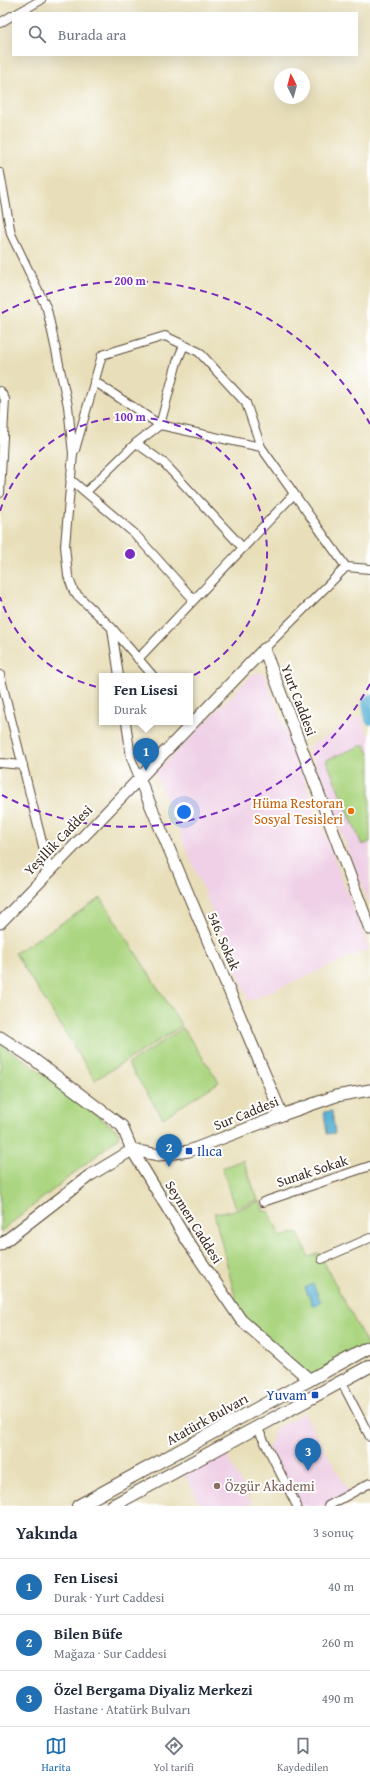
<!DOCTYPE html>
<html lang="tr">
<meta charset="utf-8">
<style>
:root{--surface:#fff;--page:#f2f2f3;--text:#1f2937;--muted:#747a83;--line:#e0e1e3;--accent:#1f6fb2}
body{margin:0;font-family:"Gentium Book Plus",serif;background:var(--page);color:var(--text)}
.compass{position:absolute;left:274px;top:68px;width:36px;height:36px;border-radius:50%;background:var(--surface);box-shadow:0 4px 16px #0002;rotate:354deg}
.you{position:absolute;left:184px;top:812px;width:14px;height:14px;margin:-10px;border:3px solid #fff;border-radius:50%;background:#1a73e8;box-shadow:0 0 0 6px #1a73e833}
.badge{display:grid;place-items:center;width:26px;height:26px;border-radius:50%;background:var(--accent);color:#fff;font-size:13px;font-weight:700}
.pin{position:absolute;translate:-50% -33px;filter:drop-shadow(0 1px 2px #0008)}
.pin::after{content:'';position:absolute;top:21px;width:14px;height:12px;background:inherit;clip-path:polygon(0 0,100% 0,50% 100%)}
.popup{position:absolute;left:99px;top:673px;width:94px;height:52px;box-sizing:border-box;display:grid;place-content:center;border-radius:0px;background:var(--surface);filter:drop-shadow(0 1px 3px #0005);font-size:13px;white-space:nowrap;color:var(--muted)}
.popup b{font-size:15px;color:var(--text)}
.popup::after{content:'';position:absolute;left:50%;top:100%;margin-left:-8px;border:8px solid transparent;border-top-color:var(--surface)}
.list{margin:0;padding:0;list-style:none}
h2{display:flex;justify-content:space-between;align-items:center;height:52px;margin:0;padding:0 16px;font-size:17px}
h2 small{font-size:13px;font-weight:400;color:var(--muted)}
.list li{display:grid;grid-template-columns:26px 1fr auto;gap:12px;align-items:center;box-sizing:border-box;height:56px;padding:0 16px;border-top:1px solid var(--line)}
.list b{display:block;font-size:15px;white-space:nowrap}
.list p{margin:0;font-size:13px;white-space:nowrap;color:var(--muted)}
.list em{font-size:13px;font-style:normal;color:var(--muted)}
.icon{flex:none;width:22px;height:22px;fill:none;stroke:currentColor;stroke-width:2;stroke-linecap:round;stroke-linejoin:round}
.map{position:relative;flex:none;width:370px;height:1506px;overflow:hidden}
.search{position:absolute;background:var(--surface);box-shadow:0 4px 16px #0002;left:12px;right:12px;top:12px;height:44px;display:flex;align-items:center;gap:10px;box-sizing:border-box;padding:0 14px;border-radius:0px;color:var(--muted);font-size:15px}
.sheet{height:220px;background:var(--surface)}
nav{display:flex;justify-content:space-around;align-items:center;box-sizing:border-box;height:56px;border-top:1px solid var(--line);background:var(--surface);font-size:11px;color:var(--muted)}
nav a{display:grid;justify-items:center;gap:2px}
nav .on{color:var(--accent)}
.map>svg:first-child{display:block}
</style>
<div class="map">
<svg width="370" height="1506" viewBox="0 0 370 1506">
<rect width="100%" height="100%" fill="#fff"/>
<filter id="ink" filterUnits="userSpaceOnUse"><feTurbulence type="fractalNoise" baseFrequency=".025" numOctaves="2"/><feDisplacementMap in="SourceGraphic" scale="8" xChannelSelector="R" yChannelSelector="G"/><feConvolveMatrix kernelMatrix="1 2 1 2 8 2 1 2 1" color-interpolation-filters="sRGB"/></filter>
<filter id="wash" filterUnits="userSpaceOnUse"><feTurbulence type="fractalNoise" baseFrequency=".012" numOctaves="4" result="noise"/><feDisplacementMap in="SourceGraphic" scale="16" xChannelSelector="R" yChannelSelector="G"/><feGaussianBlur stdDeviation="0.9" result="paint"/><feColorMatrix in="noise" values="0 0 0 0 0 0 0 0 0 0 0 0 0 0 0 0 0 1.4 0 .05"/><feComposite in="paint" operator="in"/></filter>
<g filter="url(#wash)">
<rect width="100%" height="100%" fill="#e8dfba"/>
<!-- built -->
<path fill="#efd0e6" d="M 254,673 L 264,674 L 369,949 L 249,1001 L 155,773 Z
M 361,715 L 365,730 L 370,735 L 369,904 L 308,747 Z
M 304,1413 L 350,1494 L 328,1506 L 297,1506 L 268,1448 L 276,1428 Z
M 222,1446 L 252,1504 L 248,1506 L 201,1506 L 181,1468 Z"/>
<!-- green -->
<path fill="#abd580" stroke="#73804f" d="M 365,744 L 370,757 L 370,842 L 362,845 L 326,760 Z
M 101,898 L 182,1026 L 95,1080 L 15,953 Z
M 183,1028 L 219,1082 L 163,1118 L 128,1064 Z
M 0,1044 L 26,1061 L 119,1132 L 118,1138 L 0,1232 Z
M 243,1160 L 258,1200 L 236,1208 L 222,1168 Z
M 260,1201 L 264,1212 L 269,1211 L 281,1237 L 297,1232 L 309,1257 L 319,1253 L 369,1348 L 310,1380 L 241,1320 L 214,1213 L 237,1210 Z"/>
<!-- water -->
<path fill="#57b0d4" stroke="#496d79" d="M 332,1111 L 335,1133 L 327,1134 L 324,1112 Z
M 313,1284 L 321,1302 L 313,1306 L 305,1288 Z"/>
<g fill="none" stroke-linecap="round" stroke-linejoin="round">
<!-- canal -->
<path stroke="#57b0d4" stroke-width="10" d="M 370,699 L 367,703 L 370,720"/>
</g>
</g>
<g filter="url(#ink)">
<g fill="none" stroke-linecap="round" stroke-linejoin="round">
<!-- street casing -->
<g stroke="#554535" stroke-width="10">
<path id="street" d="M 18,13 L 41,0
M 0,23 L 13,15
M 0,173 L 11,234 L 47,309 L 68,406 L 73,454 L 65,546 L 68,576 L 74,592 L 112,628 L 153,676
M 94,381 L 160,425 L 261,447
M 0,391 L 5,399 L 0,493
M 136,443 L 164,463 L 243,548
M 75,450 L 102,355 L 165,336 L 199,352 L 246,403 L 261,447 L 346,567 L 370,569
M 70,479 L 135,534 L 194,600
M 86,492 L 136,443 L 160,425 L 177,362 L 184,345
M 112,629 L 119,676
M 264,649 L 346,567
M 138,659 L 294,494
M 0,675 L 49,870
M 126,722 L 131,758 L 139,778
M 0,763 L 23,765
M 263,1202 L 370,1166
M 322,1259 L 370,1238
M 341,1381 L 370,1437
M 257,1427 L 297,1506
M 328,1506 L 370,1483"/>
</g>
<!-- secondary casing -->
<g stroke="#554535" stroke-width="13">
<path id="secondary" d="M 139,778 L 282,1115
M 0,923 L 264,649 L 370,929
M 0,1037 L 28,1055 L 122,1126 L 132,1150 L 188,1242 L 241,1320 L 310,1380
M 132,1150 L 159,1155 L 189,1151 L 282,1115 L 336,1096 L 370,1090
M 0,1245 L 89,1176 L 132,1150"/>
</g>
<!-- primary casing -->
<g stroke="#554535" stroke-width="14">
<path id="primary" d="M 78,1506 L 370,1347
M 112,1506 L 370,1366"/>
</g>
<!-- street -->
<use href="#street" stroke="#fff" stroke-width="8"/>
<!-- secondary -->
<use href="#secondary" stroke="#fff" stroke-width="11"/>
<!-- primary -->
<use href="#primary" stroke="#fff" stroke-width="12"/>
</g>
</g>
<!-- distance rings -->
<g fill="none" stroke="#7b2cbf" stroke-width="2" stroke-dasharray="7 5">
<path d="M0 511A137 137 0 1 1 0 597"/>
<path d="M370 684A273 273 0 0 1 2 795M2 313A273 273 0 0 1 370 424"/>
</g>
<!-- markers -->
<circle fill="#e8710a" stroke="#fff" stroke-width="1.5" cx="351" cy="811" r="4"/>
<g fill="#1a4fb4" stroke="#fff" stroke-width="1.5">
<rect x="185" y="1147" width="8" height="8" rx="2"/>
<rect x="311" y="1391" width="8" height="8" rx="2"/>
</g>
<circle fill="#8d6e63" stroke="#fff" stroke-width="1.5" cx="217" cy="1486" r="4"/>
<g text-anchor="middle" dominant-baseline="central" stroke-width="4" stroke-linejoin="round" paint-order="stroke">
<!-- street labels -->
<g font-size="14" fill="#3b2a1e" stroke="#fff">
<text transform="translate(299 700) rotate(69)">Yurt Caddesi</text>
<text transform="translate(58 840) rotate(-46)">Yeşillik Caddesi</text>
<text transform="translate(224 941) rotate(67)">546. Sokak</text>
<text transform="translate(246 1113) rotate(-22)">Sur Caddesi</text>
<text transform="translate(312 1171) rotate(-18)">Sunak Sokak</text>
<text transform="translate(194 1222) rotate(58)">Seymen Caddesi</text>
<text transform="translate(207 1419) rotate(-29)">Atatürk Bulvarı</text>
</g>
<!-- food labels -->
<g font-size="14" fill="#c56008" stroke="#fff" text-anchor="end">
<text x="343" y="803">Hüma Restoran<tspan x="343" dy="16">Sosyal Tesisleri</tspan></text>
</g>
<!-- transit labels -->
<g font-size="14" fill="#164399" stroke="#fff" text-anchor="start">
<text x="197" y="1151">Ilıca</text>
<text x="307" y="1395" text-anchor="end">Yuvam</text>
</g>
<!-- education labels -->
<g font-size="14" fill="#785e54" stroke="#fff" text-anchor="start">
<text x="225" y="1486">Özgür Akademi</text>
</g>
</g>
<circle cx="130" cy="554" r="6" fill="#7b2cbf" stroke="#fff" stroke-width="2"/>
<g font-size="12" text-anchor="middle" font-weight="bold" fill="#7b2cbf" stroke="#fff" stroke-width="4" stroke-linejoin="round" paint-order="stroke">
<text x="130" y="285">200 m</text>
<text x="130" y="421">100 m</text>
</g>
</svg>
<svg class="compass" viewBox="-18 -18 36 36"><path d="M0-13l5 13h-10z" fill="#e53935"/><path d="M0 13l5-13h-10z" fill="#747a83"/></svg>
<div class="you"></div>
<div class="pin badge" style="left:146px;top:771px">1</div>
<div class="popup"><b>Fen Lisesi</b>Durak</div>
<div class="pin badge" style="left:169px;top:1167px">2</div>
<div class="pin badge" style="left:308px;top:1471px">3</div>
<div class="search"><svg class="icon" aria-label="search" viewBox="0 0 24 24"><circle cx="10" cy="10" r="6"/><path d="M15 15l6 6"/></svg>Burada ara</div>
</div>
<section class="sheet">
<h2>Yakında<small>3 sonuç</small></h2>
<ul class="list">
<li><span class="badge">1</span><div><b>Fen Lisesi</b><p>Durak · Yurt Caddesi</p></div><em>40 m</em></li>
<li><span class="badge">2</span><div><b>Bilen Büfe</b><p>Mağaza · Sur Caddesi</p></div><em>260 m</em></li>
<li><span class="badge">3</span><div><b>Özel Bergama Diyaliz Merkezi</b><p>Hastane · Atatürk Bulvarı</p></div><em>490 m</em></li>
</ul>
</section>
<nav>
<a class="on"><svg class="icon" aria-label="map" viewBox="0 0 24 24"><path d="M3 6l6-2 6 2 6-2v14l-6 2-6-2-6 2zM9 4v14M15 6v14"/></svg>Harita</a>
<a><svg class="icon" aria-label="directions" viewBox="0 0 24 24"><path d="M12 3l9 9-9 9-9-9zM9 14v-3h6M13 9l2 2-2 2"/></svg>Yol tarifi</a>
<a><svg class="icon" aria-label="saved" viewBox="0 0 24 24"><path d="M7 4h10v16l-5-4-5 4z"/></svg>Kaydedilen</a>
</nav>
